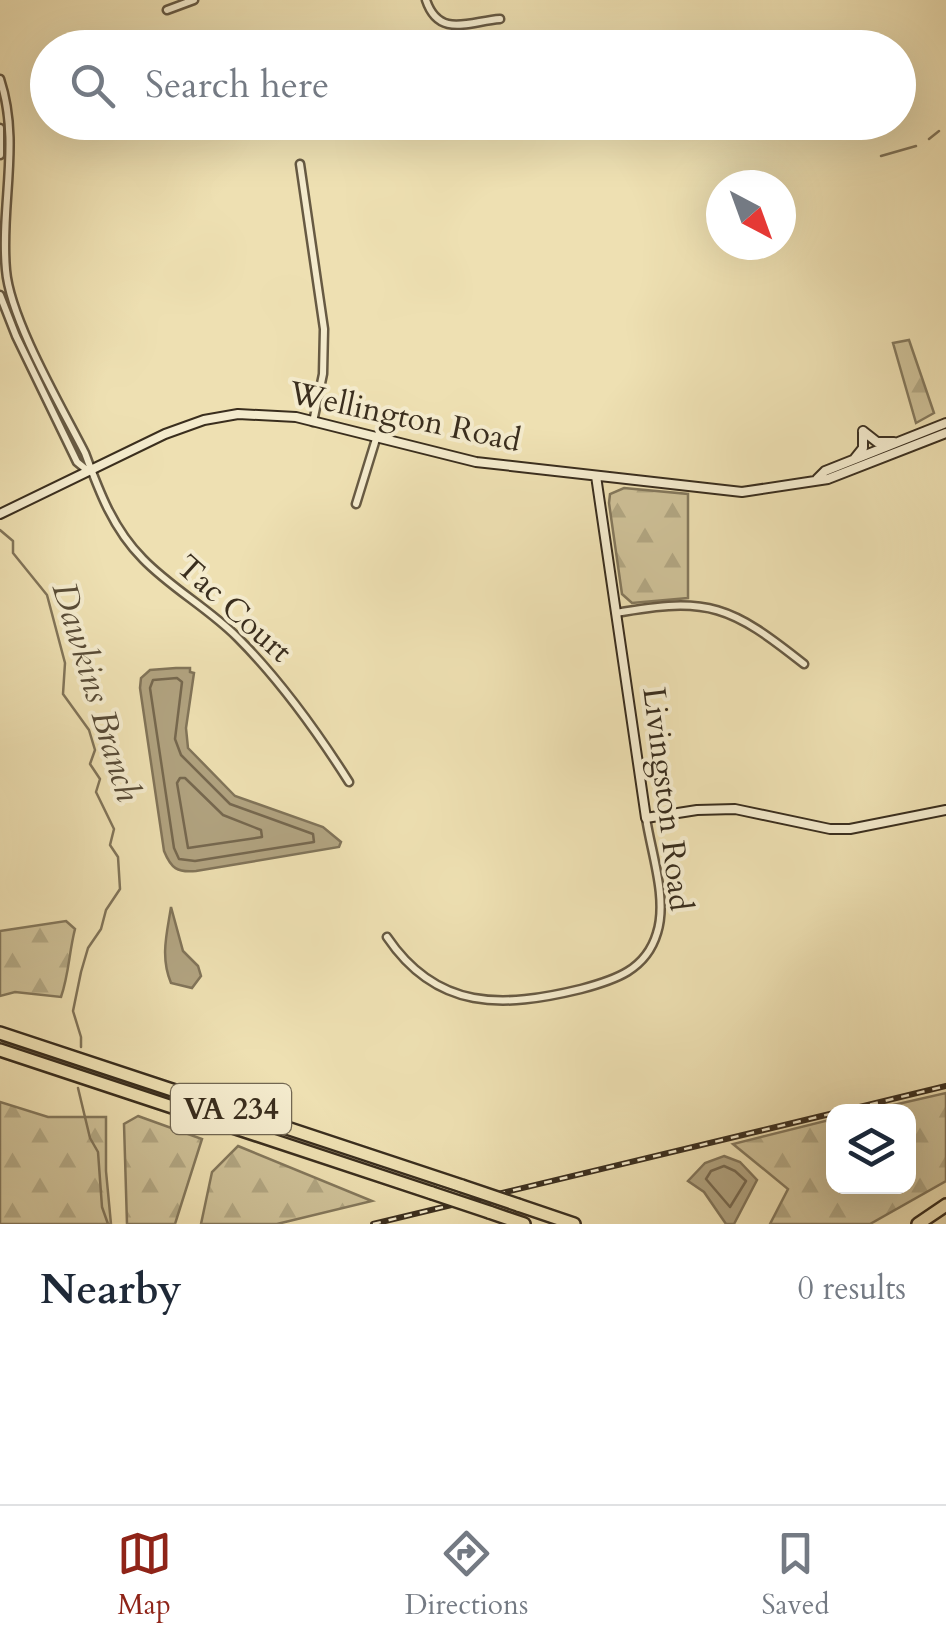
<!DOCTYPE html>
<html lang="en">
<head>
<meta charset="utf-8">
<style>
	:root { --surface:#fff; --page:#f2f2f3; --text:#1f2937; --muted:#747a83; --line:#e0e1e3; --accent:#8f2418 }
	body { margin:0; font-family:Cardo,serif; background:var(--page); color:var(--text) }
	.controls { position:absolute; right:30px; bottom:30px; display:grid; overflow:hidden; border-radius:20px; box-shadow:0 10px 40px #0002 }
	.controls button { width:90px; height:90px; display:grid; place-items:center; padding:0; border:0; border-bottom:2px solid var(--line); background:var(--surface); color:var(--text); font:50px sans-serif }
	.compass { position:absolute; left:706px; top:170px; width:90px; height:90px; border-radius:50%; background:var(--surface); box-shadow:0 10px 40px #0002; rotate:139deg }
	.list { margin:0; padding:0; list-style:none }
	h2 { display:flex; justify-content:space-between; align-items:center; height:130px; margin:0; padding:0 40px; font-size:42px }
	h2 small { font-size:32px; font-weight:400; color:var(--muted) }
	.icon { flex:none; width:55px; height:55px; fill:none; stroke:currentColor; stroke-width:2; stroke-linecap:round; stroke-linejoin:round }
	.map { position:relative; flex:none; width:946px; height:1224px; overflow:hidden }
	.search { position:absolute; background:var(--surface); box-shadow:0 10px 40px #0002; left:30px; right:30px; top:30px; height:110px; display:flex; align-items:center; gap:25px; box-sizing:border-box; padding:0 35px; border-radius:55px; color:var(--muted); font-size:38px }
	.sheet { height:280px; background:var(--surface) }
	nav { display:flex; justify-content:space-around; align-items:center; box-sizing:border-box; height:140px; border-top:2px solid var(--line); background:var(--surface); font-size:28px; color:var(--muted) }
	nav a { display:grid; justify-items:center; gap:5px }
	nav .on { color:var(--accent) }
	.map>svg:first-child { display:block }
</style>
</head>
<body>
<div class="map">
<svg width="946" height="1224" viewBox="0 0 946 1224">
	<defs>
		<pattern id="forest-firs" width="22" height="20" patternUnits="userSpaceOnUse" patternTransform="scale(2.5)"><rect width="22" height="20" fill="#cfc299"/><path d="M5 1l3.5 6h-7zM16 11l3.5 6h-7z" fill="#b2a783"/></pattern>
	</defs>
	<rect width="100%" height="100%" fill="#eee0b2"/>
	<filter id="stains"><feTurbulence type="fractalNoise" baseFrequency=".002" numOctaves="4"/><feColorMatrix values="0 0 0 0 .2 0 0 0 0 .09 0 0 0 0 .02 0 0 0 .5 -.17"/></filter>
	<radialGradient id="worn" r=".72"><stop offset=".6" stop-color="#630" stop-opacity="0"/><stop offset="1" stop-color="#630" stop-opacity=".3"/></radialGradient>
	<path fill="url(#forest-firs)" stroke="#84785c" stroke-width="2.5" d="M 909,340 L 934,413 L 916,423 L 893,343 Z
		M 624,488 L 688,494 L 688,598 L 632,603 L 622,594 L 609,503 L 610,494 Z
		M 66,921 L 75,929 C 69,952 69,974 61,997 L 15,992 L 0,996 L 0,931 Z
		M 946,1093 L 946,1181 L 870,1224 L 770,1224 L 788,1189 L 733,1144 L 833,1119 L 834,1186 L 908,1186 L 908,1112 L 867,1111 Z
		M 0,1102 L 48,1117 L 106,1117 L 106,1171 L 111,1224 L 0,1224 Z
		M 138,1116 L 202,1139 L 175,1224 L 127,1224 L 124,1124 Z
		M 238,1146 L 372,1201 L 277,1224 L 201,1224 L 212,1172 Z"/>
	<path fill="#b1a380" stroke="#817459" stroke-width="2.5" d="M 176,668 L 190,668 L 190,672 L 194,673 L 186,728 L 188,748 L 235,796 L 323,827 L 341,842 L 339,847 L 196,871 C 177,873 171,868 164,851 L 140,688 L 141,678 L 150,670 Z
		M 171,907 L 183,951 L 198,966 L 201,976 L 192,988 L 171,983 C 160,957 167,933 171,907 Z
		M 724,1156 L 740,1162 L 757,1180 L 734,1224 L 726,1224 L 704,1192 L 688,1181 L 705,1163 Z"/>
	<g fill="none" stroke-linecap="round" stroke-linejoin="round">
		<path stroke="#76684f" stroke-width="2.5" d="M 177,678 L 182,682 L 175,739 L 181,755 L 230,804 L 313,834 L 314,842 L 195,861 L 179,859 L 174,848 L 150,688 L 153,680 Z
			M 180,778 L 185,778 L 223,815 L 261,830 L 262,837 L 188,848 L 177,783 Z
			M 724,1166 L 735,1171 L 746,1181 L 730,1207 L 706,1179 L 711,1171 Z"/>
		<path stroke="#817459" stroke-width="2.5" d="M 929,139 L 939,131
			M 881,156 L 916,146
			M 0,530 L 13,541 L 13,553 L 47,595 L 65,663 L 63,694 L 89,730 L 95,750 L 90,764 L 100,779 L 96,792 L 114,829 L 110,845 L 118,857 L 120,889 L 106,910 L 101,929 L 88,948 L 81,972 L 73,1011 L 81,1037 L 81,1047
			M 78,1088 L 90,1138 L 98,1152 L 102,1207 L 108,1224"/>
		<g stroke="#675a43" stroke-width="11">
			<path id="street" d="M 426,0 C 439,39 470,21 500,19
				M 167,10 L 194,0
				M 0,79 C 21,143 0,205 6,270 C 10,319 61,406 85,453 C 99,491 113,529 143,559 C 171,588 208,608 237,637 C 281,681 316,730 349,782
				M 0,128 L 0,155
				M 300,164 L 324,329 L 323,374 L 313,422
				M 0,295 L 16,336 L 77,462 L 88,471
				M 356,504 L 376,439
				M 616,613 C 709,596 731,606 804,664
				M 387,937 C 437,1011 503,1008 581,989 C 615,980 646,970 657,933 C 668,899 651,852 646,818"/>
		</g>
		<g stroke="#3a2e1e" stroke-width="12">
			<path id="secondary" d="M 863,431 L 877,442 L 894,442
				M 855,458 L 863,448 L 863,431
				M 596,476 L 646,818 L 697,810 L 735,809 L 830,829 L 850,829 L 946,810
				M 817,479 L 825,471 L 946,423
				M 0,514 L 165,434 L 204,420 L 238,414 L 296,417 L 476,462 L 742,492 L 828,479 L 946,433"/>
		</g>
		<g stroke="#3a2e1e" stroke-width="16">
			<path id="highway" d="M 0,1033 L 462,1186
				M 0,1050 L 432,1193
				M 518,1205 L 574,1224
				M 489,1212 L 524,1224
				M 918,1224 L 946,1205"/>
		</g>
		<use href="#street" stroke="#f4ebcd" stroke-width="6"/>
		<use href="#secondary" stroke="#f4ebcd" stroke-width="8"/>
		<use href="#highway" stroke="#eee0b2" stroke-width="11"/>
		<g stroke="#3a2e1e" stroke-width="6">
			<path id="rail" d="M 839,1112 L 946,1086
				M 373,1224 L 834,1113"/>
		</g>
		<use href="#rail" stroke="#f4ebcd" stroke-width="2.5" stroke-dasharray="8" stroke-linecap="butt"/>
		<g stroke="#3a2e1e" stroke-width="16" stroke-linecap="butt">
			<path id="highway-bridge" d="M 462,1186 L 518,1205
				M 432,1193 L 489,1212"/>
		</g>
		<use href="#highway-bridge" stroke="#eee0b2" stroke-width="11"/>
	</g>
	<g text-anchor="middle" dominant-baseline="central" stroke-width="8" stroke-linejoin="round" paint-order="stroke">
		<rect fill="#f4ebcd" stroke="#726752" stroke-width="2.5" x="171" y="1084" width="120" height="50" rx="8"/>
		<g font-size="30" font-weight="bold" fill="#3a2e1e">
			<text x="231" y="1109">VA 234</text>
		</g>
		<g font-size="32" fill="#3a2e1e" stroke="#f4ebcd">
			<text transform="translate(405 417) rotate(12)">Wellington Road</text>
			<text transform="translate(234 609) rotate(42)">Tac Court</text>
			<text transform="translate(667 799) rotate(83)">Livingston Road</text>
		</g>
		<g font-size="35" font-style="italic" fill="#584b36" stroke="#f4ebcd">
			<text transform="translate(96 692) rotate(73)">Dawkins Branch</text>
		</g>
	</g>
	<rect width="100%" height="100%" filter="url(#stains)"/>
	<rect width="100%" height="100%" fill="url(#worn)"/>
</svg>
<div class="controls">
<button><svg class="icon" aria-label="layers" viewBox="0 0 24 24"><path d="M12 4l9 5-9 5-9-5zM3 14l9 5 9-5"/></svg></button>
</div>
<svg class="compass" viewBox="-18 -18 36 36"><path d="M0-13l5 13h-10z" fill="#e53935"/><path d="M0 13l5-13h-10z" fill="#747a83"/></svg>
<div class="search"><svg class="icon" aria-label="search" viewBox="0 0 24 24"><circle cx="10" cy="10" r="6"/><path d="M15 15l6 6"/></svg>Search here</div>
</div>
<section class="sheet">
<h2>Nearby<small>0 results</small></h2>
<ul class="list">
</ul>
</section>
<nav>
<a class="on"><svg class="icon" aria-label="map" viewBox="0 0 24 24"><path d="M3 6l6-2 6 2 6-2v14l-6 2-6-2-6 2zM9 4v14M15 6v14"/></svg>Map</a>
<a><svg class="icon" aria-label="directions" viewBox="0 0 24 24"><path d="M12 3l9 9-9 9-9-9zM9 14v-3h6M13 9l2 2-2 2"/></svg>Directions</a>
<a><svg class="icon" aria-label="saved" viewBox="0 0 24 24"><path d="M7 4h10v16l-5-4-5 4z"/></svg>Saved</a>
</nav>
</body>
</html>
